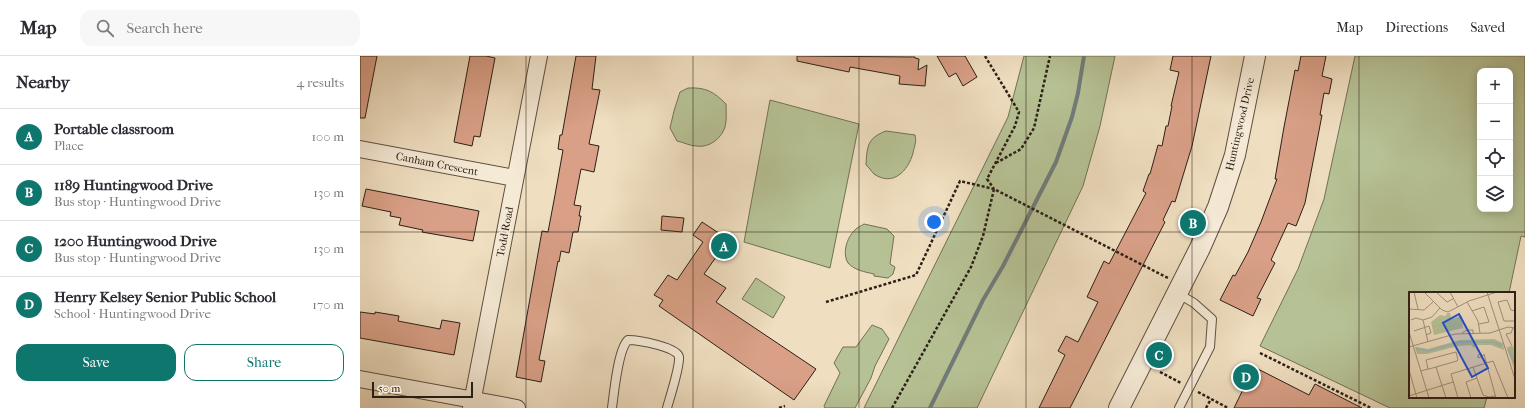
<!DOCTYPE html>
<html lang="en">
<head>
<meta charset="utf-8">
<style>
	:root { --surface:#fff; --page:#f7f7f7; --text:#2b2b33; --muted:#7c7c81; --line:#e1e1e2; --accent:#0f766e }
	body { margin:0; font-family:"IM FELL French Canon",serif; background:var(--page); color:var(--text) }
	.controls { position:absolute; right:12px; top:12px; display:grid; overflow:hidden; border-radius:8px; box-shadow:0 2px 10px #0003 }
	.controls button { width:36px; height:36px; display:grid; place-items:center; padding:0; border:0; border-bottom:1px solid var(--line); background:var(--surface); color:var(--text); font:20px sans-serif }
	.scale { position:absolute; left:12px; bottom:10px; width:101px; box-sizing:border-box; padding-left:4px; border:2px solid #2c2017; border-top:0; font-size:11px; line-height:14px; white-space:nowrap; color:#2c2017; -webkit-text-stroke:3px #f5ead6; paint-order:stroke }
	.you { position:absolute; left:574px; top:166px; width:14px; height:14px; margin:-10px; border:3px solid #fff; border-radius:50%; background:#1a73e8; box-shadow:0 0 0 6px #1a73e833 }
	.badge { display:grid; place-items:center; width:26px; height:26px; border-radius:50%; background:var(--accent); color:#fff; font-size:13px; font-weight:700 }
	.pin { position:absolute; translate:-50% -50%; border:2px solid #fff; box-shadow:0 1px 4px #0006 }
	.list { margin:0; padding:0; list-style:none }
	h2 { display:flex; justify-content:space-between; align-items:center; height:52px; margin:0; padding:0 16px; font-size:17px }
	h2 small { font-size:13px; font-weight:400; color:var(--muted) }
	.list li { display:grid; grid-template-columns:26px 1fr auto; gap:12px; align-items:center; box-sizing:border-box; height:56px; padding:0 16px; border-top:1px solid var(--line) }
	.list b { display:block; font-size:15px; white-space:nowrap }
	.list p { margin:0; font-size:13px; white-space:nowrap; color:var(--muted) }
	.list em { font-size:13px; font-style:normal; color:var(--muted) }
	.actions { display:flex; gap:8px; padding:12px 16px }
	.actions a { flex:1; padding:9px 0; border:1px solid var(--accent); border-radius:12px; text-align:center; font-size:14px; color:var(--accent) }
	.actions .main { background:var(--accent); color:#fff }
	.icon { flex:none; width:22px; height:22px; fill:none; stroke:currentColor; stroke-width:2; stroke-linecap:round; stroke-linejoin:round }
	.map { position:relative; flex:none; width:1165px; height:352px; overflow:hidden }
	header { display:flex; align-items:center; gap:24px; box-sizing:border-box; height:56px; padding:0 20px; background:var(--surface); border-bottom:1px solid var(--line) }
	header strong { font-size:19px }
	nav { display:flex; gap:22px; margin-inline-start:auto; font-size:14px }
	.search { width:280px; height:36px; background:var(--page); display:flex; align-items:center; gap:10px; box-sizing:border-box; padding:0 14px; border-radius:12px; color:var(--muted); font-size:15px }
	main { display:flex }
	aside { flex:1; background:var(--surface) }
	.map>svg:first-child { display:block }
</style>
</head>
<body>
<header>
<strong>Map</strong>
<div class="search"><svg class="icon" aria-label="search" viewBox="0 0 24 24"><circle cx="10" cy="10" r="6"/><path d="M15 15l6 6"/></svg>Search here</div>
<nav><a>Map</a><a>Directions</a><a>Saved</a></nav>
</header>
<main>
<aside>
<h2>Nearby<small>4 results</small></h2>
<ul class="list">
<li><span class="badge">A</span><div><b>Portable classroom</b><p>Place</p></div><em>100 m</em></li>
<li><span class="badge">B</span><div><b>1189 Huntingwood Drive</b><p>Bus stop · Huntingwood Drive</p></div><em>130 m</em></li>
<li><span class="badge">C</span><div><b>1200 Huntingwood Drive</b><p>Bus stop · Huntingwood Drive</p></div><em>130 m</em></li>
<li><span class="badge">D</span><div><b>Henry Kelsey Senior Public School</b><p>School · Huntingwood Drive</p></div><em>170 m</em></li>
</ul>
<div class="actions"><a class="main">Save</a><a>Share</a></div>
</aside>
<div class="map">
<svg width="1165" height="352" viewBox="0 0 1165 352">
	<rect width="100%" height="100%" fill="#efdec0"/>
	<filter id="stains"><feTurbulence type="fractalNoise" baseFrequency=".005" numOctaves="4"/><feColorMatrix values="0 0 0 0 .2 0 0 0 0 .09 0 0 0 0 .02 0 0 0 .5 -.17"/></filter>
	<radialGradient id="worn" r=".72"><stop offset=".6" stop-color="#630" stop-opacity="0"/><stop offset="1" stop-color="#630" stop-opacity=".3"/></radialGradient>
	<path fill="#b6c295" stroke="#717156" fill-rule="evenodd" d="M 664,0 L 755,0 L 740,70 L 723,130 L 617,352 L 504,352 L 648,61 Z
		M 995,0 L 1165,0 L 1165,181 L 1161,180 L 1149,237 L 1050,237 L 1050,341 L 1127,341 L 1124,352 L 1030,352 L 900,290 L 938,213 L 964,143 ZM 1120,15 L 1150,15 L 1150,153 L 1120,153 Z
		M 328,32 C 346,31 354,36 366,48 C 366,55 367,64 365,71 C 361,83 349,92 336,90 C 330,90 323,86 317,85 L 310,72 L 314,55 L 320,36 Z
		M 410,44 L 499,68 L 470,212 L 384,186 Z
		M 526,75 L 555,79 C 557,85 554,91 553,97 C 548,115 533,131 514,118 C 511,115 509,111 506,109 C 507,91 507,82 526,75 Z
		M 504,168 L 527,173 L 534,180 L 530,208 L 535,211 L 533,218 L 528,222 L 514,220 L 514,218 C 505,216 494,214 488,207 C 482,197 487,182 494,175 C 496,172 501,170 504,168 Z
		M 396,222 L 425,241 L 413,262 L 382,243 Z
		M 512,269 L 522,273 L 529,283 L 515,310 L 511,322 L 495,352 L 465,352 L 464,350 L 480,317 L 474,307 L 483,291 L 496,291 Z"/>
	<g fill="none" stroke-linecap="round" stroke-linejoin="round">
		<path stroke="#707c7a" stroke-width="4" d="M 570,352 L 623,244 L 643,210 L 696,106 L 712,61 L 718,37 L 724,0"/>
	</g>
	<path fill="#d9a087" stroke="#2c2017" d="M 0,0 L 17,0 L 5,62 L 0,62 Z
		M 110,0 L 126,0 L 135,2 L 120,81 L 114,80 L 112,90 L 94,86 Z
		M 216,0 L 236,0 L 232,33 L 240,34 L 229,88 L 239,90 L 234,116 L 221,113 L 214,149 L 221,150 L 219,160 L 221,160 L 218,176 L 213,176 L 209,197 L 201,195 L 199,206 L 198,205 L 179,304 L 185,305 L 181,326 L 156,321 L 182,175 L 188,176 L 195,139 L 203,94 L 198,93 L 200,79 L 202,79 Z
		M 437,0 L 555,1 L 555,2 L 559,3 L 558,14 L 567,9 L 565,30 L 539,28 L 540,20 L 490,11 L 489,16 L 437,5 Z
		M 577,0 L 605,0 L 617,21 L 603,30 L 596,17 L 589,21 Z
		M 813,0 L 851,0 L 832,90 L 815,146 L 812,145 L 803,164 L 805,166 L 710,352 L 679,352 L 705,299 L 698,295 L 706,280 L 718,286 L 738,246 L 727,241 L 744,205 L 749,208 L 786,137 L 783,135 L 789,118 L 790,118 L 798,89 L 802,90 L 806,70 L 808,70 L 812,50 L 811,50 L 819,16 L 810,14 Z
		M 941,0 L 966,0 L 962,20 L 972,23 L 969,38 L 964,37 L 960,59 L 962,59 L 958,80 L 945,147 L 936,170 L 928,167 L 911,204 L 915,207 L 897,242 L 901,243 L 893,260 L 860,244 L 873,219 L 875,220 L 888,196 L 901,166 L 917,123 L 915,123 L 924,71 L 935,14 L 938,15 Z
		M 6,133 L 119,155 L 113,185 L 62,176 L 63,174 L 39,169 L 41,162 L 30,160 L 31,156 L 2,150 Z
		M 302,160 L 324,162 L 322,176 L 301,174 Z
		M 342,166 L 377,189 L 367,203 L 359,197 L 344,218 L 366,232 L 356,246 L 456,313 L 434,344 L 299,250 L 303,244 L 294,239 L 308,219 L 317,224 L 343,186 L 333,179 Z
		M 0,256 L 15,258 L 15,256 L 39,260 L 38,265 L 80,273 L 82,264 L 100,267 L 94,299 L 0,282 Z
		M 894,311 L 949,339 L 955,328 L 1002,352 L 874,352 Z"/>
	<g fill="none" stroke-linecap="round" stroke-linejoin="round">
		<g stroke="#5d5041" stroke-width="10">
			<path id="service" d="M 817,237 L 834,247 L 852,263 L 850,291 L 819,352
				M 252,352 C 254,337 258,293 268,284 C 278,284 318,291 319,301 C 320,311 310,341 307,352"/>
		</g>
		<g stroke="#5d5041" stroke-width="18">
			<path id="minor" d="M 0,93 L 155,122
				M 0,323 L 157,352
				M 111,352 L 179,0"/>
		</g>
		<g stroke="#5d5041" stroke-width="22">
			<path id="tertiary" d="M 759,352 L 840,192 L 858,151 L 875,99 L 895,0"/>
		</g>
		<path stroke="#2c2017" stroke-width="2.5" stroke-dasharray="3 2" stroke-linecap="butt" d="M 625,0 L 659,56 L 655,70 L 627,123 L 634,133
			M 636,107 L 661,93 L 674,72 L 690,0
			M 466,246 L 556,219 L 600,125 L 634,133 L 808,222
			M 900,297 L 1011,352
			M 800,316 L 821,327
			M 838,336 L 868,352
			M 419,352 L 425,350
			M 532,352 L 611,211 L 623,180 L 634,133
			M 846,352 L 851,343"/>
		<use href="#service" stroke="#f5ead6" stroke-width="8"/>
		<use href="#minor" stroke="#f5ead6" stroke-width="16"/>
		<use href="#tertiary" stroke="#f5ead6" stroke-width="20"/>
	</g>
	<path fill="none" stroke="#2c2017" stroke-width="1" stroke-opacity="0.55" d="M 166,0 L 166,352M 333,0 L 333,352M 499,0 L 499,352M 666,0 L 666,352M 832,0 L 832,352M 999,0 L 999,352M 0,176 L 1165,176"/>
	<g text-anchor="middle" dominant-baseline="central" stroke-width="3.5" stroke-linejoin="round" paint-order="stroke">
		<g font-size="11" fill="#2c2017" stroke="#f5ead6">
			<text transform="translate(880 68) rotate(-77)">Huntingwood Drive</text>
			<text transform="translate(77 108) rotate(11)">Canham Crescent</text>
			<text transform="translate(145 176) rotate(-79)">Todd Road</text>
		</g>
	</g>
	<g transform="translate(1049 236)">
		<rect width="106" height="106" fill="#efdec0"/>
		<path d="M 38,21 L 41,21 L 42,27 L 53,24 L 54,36 L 25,43 L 22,30 L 31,23 L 37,24 ZM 85,47 L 94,51 L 95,58 L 82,53 L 67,53 L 65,56 L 62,53 L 49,54 L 18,62 L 8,62 L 6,55 L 19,57 L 51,48 ZM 104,54 L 106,60 L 106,79 L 98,55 Z" fill="#b6c295"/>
		<path fill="none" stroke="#9eb9bc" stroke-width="2" d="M 7,56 L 19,59 L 50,50 L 85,50 L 93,54M 99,57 L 106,73"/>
		<path fill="none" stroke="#a1927c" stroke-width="1" d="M 5,0 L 9,17M 15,0 L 33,18 L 39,20 L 60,9 L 88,0M 27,0 L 38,10 L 44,7M 41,0 L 49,15M 78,0 L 106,87M 58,10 L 69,29 L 71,41M 0,17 L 15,18 L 24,10M 63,19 L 75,15 L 80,30 L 70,32M 106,19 L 102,18 L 98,8 L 89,10 L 95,29 L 106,29M 2,28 L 7,26 L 14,28M 14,28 L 19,50M 14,28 L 23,25 L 31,16M 5,39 L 20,34 L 22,41 L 17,43M 0,40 L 20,106M 53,41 L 58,38 L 64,38 L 64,41M 103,54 L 97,42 L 102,41 L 104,36M 0,55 L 46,42 L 81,41 L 99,35 L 106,36M 73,62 L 69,63 L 69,66 L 74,64M 74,64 L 75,62 L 87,106M 27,75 L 37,106M 64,75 L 74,103 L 80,105 L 86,104M 0,78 L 8,106M 12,79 L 19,77 L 20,77 L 48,69 L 49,68 L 47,60 L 17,68 L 19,77M 0,104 L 44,90M 49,106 L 42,82 L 84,69 L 99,106M 62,106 L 57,90 L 68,86"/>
		<path fill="#1d4ed8" fill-opacity="0.15" stroke="#1d4ed8" stroke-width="2" d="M 50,22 L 79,76 L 63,85 L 34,31 Z"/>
		<rect width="106" height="106" fill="none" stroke="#2c2017" stroke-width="2"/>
	</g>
	<rect width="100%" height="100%" filter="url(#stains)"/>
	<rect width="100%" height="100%" fill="url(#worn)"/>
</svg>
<div class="controls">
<button>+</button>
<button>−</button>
<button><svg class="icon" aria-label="locate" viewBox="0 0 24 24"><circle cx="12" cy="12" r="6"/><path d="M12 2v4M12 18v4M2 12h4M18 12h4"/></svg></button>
<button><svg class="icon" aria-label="layers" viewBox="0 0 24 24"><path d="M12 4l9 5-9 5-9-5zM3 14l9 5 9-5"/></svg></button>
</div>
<div class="scale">50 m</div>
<div class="you"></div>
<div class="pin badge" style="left:364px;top:190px">A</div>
<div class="pin badge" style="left:833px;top:167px">B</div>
<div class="pin badge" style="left:799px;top:299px">C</div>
<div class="pin badge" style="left:886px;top:321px">D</div>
</div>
</main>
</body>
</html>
